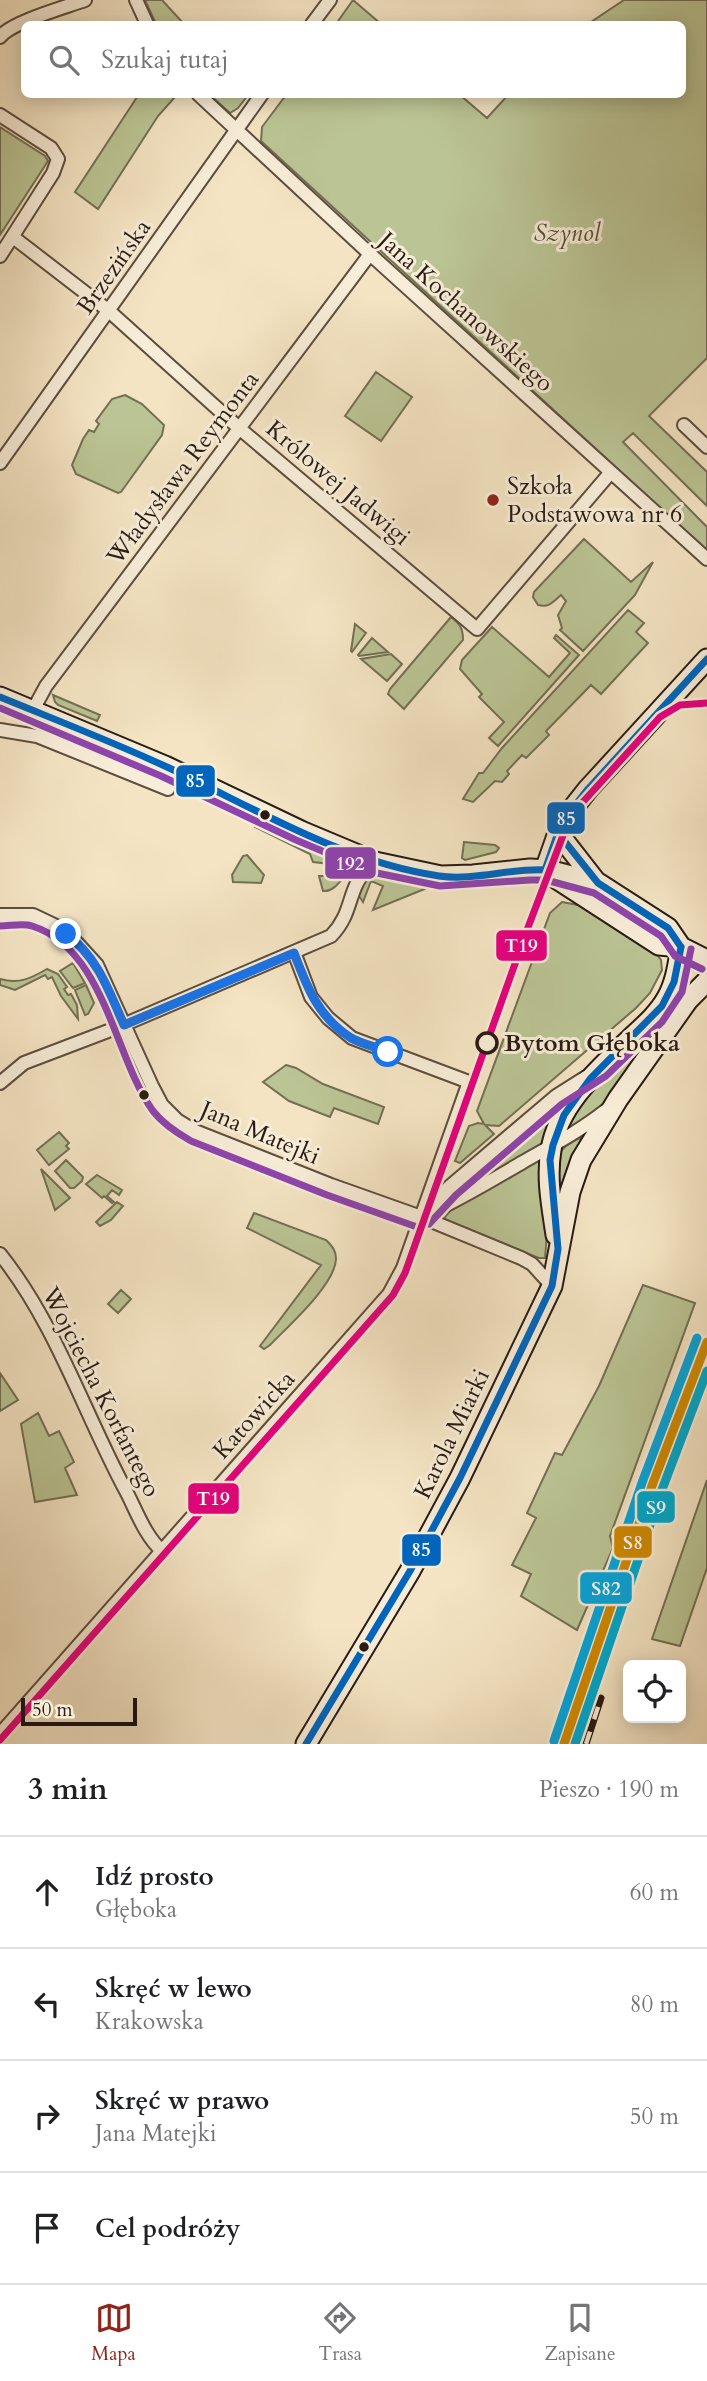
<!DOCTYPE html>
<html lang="pl">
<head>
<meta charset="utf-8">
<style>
	:root { --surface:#fff; --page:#f6f6f6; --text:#202124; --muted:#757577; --line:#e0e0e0; --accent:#8f2418 }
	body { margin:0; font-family:Cardo,serif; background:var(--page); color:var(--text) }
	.controls { position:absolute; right:21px; bottom:21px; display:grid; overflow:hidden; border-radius:10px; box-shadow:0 4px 18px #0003 }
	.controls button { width:63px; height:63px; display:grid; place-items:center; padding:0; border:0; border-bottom:2px solid var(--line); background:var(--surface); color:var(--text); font:35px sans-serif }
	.scale { position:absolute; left:21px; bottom:18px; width:116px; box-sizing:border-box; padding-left:7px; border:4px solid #291b13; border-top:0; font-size:19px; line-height:24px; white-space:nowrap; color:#291b13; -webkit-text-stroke:5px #f8edd8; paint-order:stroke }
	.stop { position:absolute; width:21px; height:21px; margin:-16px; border:5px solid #1a73e8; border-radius:50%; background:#fff }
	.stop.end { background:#1a73e8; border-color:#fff; box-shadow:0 2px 7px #0008 }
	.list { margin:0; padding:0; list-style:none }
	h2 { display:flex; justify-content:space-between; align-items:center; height:91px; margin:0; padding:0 28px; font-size:30px }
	h2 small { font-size:23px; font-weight:400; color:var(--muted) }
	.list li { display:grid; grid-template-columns:46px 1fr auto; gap:21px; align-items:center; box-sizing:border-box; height:112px; padding:0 28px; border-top:2px solid var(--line) }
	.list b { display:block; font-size:26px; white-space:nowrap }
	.list p { margin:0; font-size:23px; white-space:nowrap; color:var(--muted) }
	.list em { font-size:23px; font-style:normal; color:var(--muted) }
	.icon { flex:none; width:38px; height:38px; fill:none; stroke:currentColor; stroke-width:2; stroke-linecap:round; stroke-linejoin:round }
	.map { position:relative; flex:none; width:707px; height:1744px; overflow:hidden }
	.search { position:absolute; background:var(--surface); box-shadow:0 4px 18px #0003; left:21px; right:21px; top:21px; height:77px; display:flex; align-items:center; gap:18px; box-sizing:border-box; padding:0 24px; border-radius:10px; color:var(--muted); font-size:26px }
	.sheet { height:539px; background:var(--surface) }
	nav { display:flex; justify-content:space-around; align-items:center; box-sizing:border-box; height:98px; border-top:2px solid var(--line); background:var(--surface); font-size:19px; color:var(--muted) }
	nav a { display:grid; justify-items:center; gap:4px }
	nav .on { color:var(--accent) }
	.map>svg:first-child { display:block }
</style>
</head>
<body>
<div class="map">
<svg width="707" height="1744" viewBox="0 0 707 1744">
	<rect width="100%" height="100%" fill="#f4e4c3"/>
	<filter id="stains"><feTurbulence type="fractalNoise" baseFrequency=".00286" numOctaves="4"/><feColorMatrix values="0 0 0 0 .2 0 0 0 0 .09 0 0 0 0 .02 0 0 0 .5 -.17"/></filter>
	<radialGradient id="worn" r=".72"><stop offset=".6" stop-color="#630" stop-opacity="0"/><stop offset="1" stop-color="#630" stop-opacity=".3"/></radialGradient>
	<path fill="#bbc494" stroke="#727054" stroke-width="2" d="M 145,0 L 162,0 L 184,24 L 156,24 Z
		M 353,0 L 381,24 L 336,24 Z
		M 624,0 L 707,0 L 707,358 L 649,416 L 707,472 L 707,506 L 633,433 L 623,442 L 707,527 L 707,551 L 261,141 L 262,127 L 286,95 L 460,95 L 487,118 L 508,95 L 682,94 L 682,24 L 588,24 Z
		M 139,94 L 173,95 L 175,97 L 158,116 L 98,209 L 75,192 Z
		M 210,95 L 248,95 L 238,108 L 230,113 Z
		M 0,127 L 45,156 L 48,161 L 0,235 Z
		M 376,372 L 412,397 L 381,441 L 345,416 Z
		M 125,395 L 142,404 L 164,425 L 162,435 L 121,492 L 118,493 L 76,474 L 72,465 L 83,439 L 89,430 L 94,432 L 99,424 L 96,421 L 112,399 Z
		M 584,539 L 631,582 L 653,562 L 635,595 L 583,651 L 560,630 L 562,628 L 558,615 L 566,601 L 561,595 C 553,602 549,608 538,605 L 533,597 L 534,592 Z
		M 628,610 L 644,623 L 636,632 L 648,643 L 601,694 L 591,685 L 546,731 L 549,735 L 526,758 L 522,755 L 507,771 L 509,774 L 502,782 L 495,781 L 473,802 L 463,799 L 479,773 L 483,773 L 502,748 Z
		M 451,617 C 460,624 463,628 463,640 L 404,709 L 388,694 L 390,689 Z
		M 355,624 L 366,633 L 352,652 L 351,651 Z
		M 492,627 L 549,677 L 570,653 L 554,638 L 556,635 L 579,655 L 498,746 L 489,738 L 504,722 L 479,697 L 482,694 L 460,669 L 462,660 Z
		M 372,638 L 388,652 L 359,656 L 358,655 Z
		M 391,654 L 402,664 L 387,681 L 361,659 Z
		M 53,695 L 100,715 L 97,721 L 58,705 L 55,702 Z
		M 256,823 L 339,859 L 343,866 L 343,878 C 338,884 332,892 323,891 L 319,876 L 339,876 L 339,865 L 313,862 L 310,854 L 255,827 Z
		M 464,842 L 495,845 L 499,848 L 496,852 L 465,860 L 462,858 Z
		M 247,855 L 264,875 L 261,883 L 233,882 L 232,875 L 243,856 Z
		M 375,877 L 427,884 L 427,888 L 373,910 L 383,886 L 371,881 L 363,902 L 359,896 L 365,881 Z
		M 562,902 L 578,905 L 658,956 L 661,960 L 662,970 L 650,993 L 636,1008 L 499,1126 L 485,1125 L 494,1134 L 460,1163 L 455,1161 L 469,1126 L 478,1123 L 484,1124 L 477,1111 L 550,913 Z
		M 73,963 L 85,983 L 73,988 L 60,971 Z
		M 47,969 L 58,974 L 67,987 L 64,989 L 68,995 L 71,994 L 77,1005 L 78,1019 L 61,996 L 52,977 L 48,979 L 45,975 L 15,990 L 0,985 L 0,979 C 19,984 30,979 47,969 Z
		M 86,985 L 94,1003 L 88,1014 L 85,1015 L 75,990 Z
		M 661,1020 L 663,1021 L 612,1094 L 596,1112 L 565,1131 C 572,1099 637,1045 661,1020 Z
		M 286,1065 L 296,1068 L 323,1084 L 384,1107 L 378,1124 L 334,1108 L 330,1117 L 289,1101 L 263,1082 Z
		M 557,1104 L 560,1105 L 547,1141 L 467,1189 L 463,1187 L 463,1183 Z
		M 59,1132 L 69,1143 L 66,1146 L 69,1149 L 49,1165 L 37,1150 Z
		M 582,1137 L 584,1138 L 562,1192 L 558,1192 C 556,1161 550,1151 582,1137 Z
		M 540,1159 L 542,1160 L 547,1234 L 545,1258 L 539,1258 L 445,1221 L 445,1217 L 450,1211 Z
		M 66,1160 L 83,1177 L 82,1181 L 74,1188 L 70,1188 L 55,1171 Z
		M 41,1169 L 70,1198 L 55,1210 Z
		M 97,1175 L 122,1190 L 119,1195 L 112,1190 L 107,1196 L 114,1202 L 112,1203 L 104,1196 L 102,1198 L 86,1184 Z
		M 117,1202 L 123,1206 L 111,1220 L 100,1226 L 96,1222 Z
		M 254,1213 L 326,1240 C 332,1246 336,1250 336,1259 C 335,1285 288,1326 270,1345 L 264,1349 L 260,1346 L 321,1265 L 247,1228 Z
		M 643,1285 L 695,1303 L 610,1536 L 613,1548 L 577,1630 L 521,1596 L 531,1574 L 512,1565 L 536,1518 L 527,1513 L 555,1453 L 562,1455 L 599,1386 Z
		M 121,1290 L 131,1299 L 118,1313 L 108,1304 Z
		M 0,1373 L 18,1400 L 0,1411 Z
		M 38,1413 L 49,1436 L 59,1431 L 74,1462 L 65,1468 L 77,1495 L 35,1502 L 21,1424 Z
		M 707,1480 L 707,1568 L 680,1646 L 652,1639 Z"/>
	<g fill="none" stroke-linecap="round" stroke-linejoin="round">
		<g stroke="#5c4d3f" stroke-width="16">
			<path id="minor" d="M 136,0 L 147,24
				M 312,24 L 330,0
				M 0,37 C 11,22 66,7 85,0
				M 198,94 L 370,254 L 707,559
				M 0,115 L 51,148 L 58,159 L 53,173 L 0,256
				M 13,237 L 109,311 L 239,428 L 477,629 L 611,472
				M 684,425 L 707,447
				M 0,463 L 262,94
				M 33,710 L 46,686 L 370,254
				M 0,730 L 37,736 L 168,789
				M 0,915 L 33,915 L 56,926 L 77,943 L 97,965 L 152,1086 L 162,1105 L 177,1120 L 195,1131 L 331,1185 L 424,1218 L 521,1258 L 532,1264 L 552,1286
				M 0,1083 L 24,1063 L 116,1028 L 331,936 C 357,909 344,886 375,862
				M 426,1212 L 449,1187 L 556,1096 L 586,1077
				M 428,1214 C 461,1199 492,1180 523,1162 C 551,1146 580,1131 605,1111
				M 0,1254 C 56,1324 84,1413 126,1491 C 136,1510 145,1536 162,1551
				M 0,1734 L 389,1294 L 403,1268 L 469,1082 L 352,1038 L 328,1018 L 311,997 L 294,952"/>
		</g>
		<g stroke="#291b13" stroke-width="23">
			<path id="secondary" d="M 0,697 L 165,766 L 301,831 L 375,862 L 441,876 L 473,875 L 530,869 L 548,870 L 598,883 L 668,928 L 681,947
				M 558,833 L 597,883
				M 545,870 L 558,833 L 569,813 L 588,789 L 707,659
				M 551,875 L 659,945 L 681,947 L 707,960
				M 556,1235 C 552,1207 546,1179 551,1150 C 558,1104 599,1069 631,1038 C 644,1026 658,1014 667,998 C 676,982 678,964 681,947
				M 306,1744 L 410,1571 L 460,1478 L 552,1286 L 570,1192 L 581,1160 L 618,1099 L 688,1000 L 707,981"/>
		</g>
		<use href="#minor" stroke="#f8edd8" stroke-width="12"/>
		<use href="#secondary" stroke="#f8edd8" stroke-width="19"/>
		<g stroke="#291b13" stroke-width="7">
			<path id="rail" d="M 586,1744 L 601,1698"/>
		</g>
		<use href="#rail" stroke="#f8edd8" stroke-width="4.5" stroke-dasharray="13" stroke-linecap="butt"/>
		<g stroke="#f8edd8" stroke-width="12">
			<path id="bus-1" d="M 0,697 C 56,720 113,742 167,767 C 255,808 342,862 439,876 C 474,881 510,868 545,870 L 558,833 L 569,813 L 588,789 L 707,659
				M 558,833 L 598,883 L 668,928 L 681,947
				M 306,1744 L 410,1571 L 460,1478 L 552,1286 L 558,1249 L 550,1160 L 553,1145 L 564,1115 L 590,1079 L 662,1006 L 674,982 L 681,947"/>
		</g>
		<g stroke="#f8edd8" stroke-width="12">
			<path id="bus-2" d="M 0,708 L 161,776 L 296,840 L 372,872 L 440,886 L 530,880 L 546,880 L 594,893 L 661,936 L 675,956 L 702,969
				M 0,926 C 10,926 23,923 32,926 C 105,949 114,1057 153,1111 C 163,1124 177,1133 191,1141 L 327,1195 L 417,1227
				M 429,1224 L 456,1195 L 562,1104 L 606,1076 L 662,1022 L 682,992 L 691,949"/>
		</g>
		<use href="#bus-1" stroke="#0065bd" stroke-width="7"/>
		<use href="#bus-2" stroke="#8e44ad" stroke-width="7"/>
		<g stroke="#f8edd8" stroke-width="14">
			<path id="rail-1" d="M 564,1744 L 653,1483 L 707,1342"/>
		</g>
		<g stroke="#f8edd8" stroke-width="14">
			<path id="rail-2" d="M 575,1744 L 663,1487 L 707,1371"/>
		</g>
		<g stroke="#f8edd8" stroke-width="14">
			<path id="rail-3" d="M 554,1741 L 643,1480 L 697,1338"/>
		</g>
		<use href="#rail-1" stroke="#ce8a04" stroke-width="9"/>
		<use href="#rail-2" stroke="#00a9ce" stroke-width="9"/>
		<use href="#rail-3" stroke="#06a6dc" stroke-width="9"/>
		<g stroke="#f8edd8" stroke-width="12">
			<path id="tram-1" d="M 0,1740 L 393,1295 L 405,1273 L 527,930 L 567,825 L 582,803 L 660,717 L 680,705 L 707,703"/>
		</g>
		<use href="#tram-1" stroke="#e5007d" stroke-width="7"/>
	</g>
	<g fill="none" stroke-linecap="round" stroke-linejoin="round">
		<path stroke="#1a73e8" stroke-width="9" d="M 66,934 C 97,956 109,991 124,1025 L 294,953 C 307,987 318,1017 351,1038 C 362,1044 376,1047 388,1052"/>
	</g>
	<circle fill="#8f2418" stroke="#f8edd8" stroke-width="2.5" cx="493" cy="500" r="7"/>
	<g fill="#291b13" stroke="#f8edd8" stroke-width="2.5">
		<circle cx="265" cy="815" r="6"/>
		<circle cx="144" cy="1095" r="6"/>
		<circle cx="364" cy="1647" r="6"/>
	</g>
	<circle fill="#f8edd8" stroke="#291b13" stroke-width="3.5" cx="487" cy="1043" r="10"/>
	<g text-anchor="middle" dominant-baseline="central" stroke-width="6" stroke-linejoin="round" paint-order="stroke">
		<g font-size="24" font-style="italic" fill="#554e3a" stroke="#f8edd8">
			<text x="567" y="233">Szynol</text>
		</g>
		<g font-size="24" fill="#291b13" stroke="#f8edd8">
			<text transform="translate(114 267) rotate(-55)">Brzezińska</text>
			<text transform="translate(466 312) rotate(42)">Jana Kochanowskiego</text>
			<text transform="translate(183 468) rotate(-53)">Władysława Reymonta</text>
			<text transform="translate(338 483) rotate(40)">Królowej Jadwigi</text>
			<text transform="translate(260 1133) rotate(23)">Jana Matejki</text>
			<text transform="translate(101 1392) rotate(63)">Wojciecha Korfantego</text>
			<text transform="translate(254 1415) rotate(-48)">Katowicka</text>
			<text transform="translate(452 1434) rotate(-64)">Karola Miarki</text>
		</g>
		<g font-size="24" fill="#291b13" stroke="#f8edd8" text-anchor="start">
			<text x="507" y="486">Szkoła<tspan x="507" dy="28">Podstawowa nr 6</tspan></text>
		</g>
		<g font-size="24" font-weight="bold" fill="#291b13" stroke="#f8edd8" text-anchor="start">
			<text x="504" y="1043">Bytom Głęboka</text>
		</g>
	</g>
	<g stroke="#f8edd8" stroke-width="2.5">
		<rect x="175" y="764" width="41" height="34" rx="7" fill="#0065bd"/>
		<rect x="546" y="801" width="40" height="34" rx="7" fill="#0065bd"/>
		<rect x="324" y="846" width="53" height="34" rx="7" fill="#8e44ad"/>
		<rect x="495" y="929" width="53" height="33" rx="7" fill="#e5007d"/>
		<rect x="187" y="1482" width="53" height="33" rx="7" fill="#e5007d"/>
		<rect x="636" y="1490" width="40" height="34" rx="7" fill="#00a9ce"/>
		<rect x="613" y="1525" width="40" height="34" rx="7" fill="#ce8a04"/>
		<rect x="401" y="1533" width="41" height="34" rx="7" fill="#0065bd"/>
		<rect x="579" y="1571" width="54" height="34" rx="7" fill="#06a6dc"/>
	</g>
	<g font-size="19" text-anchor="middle" font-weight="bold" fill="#fff">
		<text x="195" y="787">85</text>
		<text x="566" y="825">85</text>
		<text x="350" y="870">192</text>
		<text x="521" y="952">T19</text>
		<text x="213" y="1505">T19</text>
		<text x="656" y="1514">S9</text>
		<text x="633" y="1549">S8</text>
		<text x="421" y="1556">85</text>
		<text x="606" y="1595">S82</text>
	</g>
	<rect width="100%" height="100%" filter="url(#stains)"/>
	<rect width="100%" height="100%" fill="url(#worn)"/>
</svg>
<div class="controls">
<button><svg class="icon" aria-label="locate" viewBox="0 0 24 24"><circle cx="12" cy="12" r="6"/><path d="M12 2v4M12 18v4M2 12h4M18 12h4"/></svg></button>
</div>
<div class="scale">50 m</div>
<div class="stop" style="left:388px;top:1052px"></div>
<div class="stop end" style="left:66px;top:934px"></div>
<div class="search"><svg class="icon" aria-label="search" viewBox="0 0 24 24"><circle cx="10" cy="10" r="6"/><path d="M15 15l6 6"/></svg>Szukaj tutaj</div>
</div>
<section class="sheet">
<h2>3 min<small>Pieszo · 190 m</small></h2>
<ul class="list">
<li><svg class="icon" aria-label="ahead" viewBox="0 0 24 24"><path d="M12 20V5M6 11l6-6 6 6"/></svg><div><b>Idź prosto</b><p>Głęboka</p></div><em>60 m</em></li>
<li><svg class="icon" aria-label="left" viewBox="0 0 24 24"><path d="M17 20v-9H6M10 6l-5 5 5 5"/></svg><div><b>Skręć w lewo</b><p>Krakowska</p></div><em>80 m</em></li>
<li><svg class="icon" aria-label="right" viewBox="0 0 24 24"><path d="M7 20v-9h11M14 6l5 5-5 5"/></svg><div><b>Skręć w prawo</b><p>Jana Matejki</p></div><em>50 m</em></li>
<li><svg class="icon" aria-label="arrive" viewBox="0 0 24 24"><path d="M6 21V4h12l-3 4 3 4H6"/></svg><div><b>Cel podróży</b></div></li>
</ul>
</section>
<nav>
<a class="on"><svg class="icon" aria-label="map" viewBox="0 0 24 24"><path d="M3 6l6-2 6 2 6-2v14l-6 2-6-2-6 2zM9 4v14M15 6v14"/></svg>Mapa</a>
<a><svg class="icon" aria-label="directions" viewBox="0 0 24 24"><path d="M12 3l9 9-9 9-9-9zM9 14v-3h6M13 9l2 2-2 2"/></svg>Trasa</a>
<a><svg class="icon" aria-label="saved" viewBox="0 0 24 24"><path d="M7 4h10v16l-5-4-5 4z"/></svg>Zapisane</a>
</nav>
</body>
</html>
